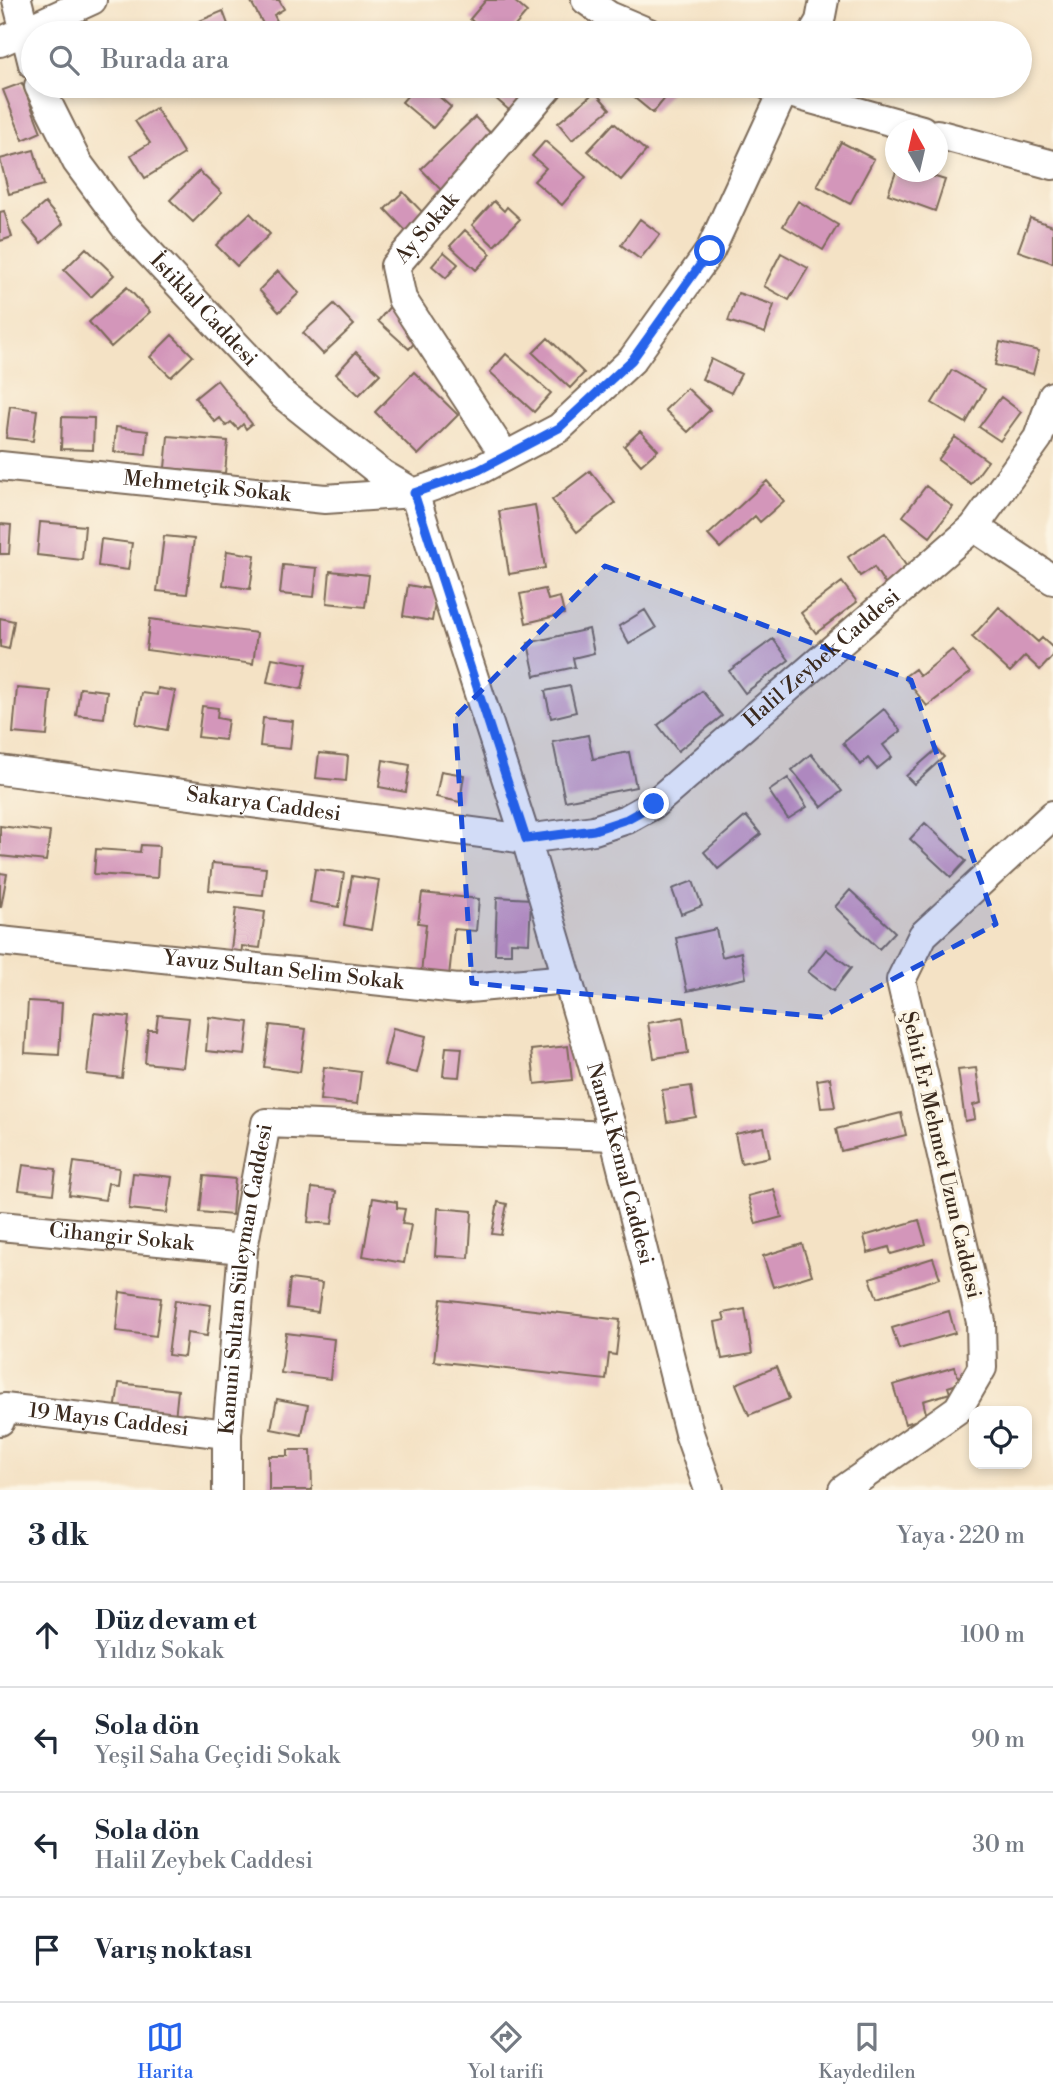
<!DOCTYPE html>
<html lang="tr">
<head>
<meta charset="utf-8">
<style>
	:root { --surface:#fff; --page:#f6f6f7; --text:#1f2937; --muted:#747a83; --line:#e0e1e3; --accent:#2563eb }
	body { margin:0; font-family:"Libre Bodoni",serif; background:var(--page); color:var(--text) }
	.controls { position:absolute; right:21px; bottom:21px; display:grid; overflow:hidden; border-radius:14px; box-shadow:0 4px 10px #0003 }
	.controls button { width:63px; height:63px; display:grid; place-items:center; padding:0; border:0; border-bottom:2px solid var(--line); background:var(--surface); color:var(--text); font:35px sans-serif }
	.compass { position:absolute; left:885px; top:119px; width:63px; height:63px; border-radius:50%; background:var(--surface); box-shadow:0 4px 10px #0003; rotate:352deg }
	.stop { position:absolute; width:21px; height:21px; margin:-16px; border:5px solid #2563eb; border-radius:50%; background:#fff }
	.stop.end { background:#2563eb; border-color:#fff; box-shadow:0 2px 7px #0008 }
	.list { margin:0; padding:0; list-style:none }
	h2 { display:flex; justify-content:space-between; align-items:center; height:91px; margin:0; padding:0 28px; font-size:30px }
	h2 small { font-size:23px; font-weight:400; color:var(--muted) }
	.list li { display:grid; grid-template-columns:46px 1fr auto; gap:21px; align-items:center; box-sizing:border-box; height:105px; padding:0 28px; border-top:2px solid var(--line) }
	.list b { display:block; font-size:26px; white-space:nowrap }
	.list p { margin:0; font-size:23px; white-space:nowrap; color:var(--muted) }
	.list em { font-size:23px; font-style:normal; color:var(--muted) }
	.icon { flex:none; width:38px; height:38px; fill:none; stroke:currentColor; stroke-width:2; stroke-linecap:round; stroke-linejoin:round }
	.map { position:relative; flex:none; width:1053px; height:1490px; overflow:hidden }
	.search { position:absolute; background:var(--surface); box-shadow:0 4px 10px #0003; left:21px; right:21px; top:21px; height:77px; display:flex; align-items:center; gap:18px; box-sizing:border-box; padding:0 24px; border-radius:38px; color:var(--muted); font-size:26px }
	.sheet { height:511px; background:var(--surface) }
	nav { display:flex; justify-content:space-around; align-items:center; box-sizing:border-box; height:98px; border-top:2px solid var(--line); background:var(--surface); font-size:19px; color:var(--muted) }
	nav a { display:grid; justify-items:center; gap:4px }
	nav .on { color:var(--accent) }
	.map>svg:first-child { display:block }
</style>
</head>
<body>
<div class="map">
<svg width="1053" height="1490" viewBox="0 0 1053 1490">
	<rect width="100%" height="100%" fill="#fcf5e5"/>
	<filter id="ink" filterUnits="userSpaceOnUse"><feTurbulence type="fractalNoise" baseFrequency=".0143" numOctaves="2"/><feDisplacementMap in="SourceGraphic" scale="14" xChannelSelector="R" yChannelSelector="G"/><feConvolveMatrix kernelMatrix="1 2 1 2 8 2 1 2 1" color-interpolation-filters="sRGB"/></filter>
	<filter id="wash" filterUnits="userSpaceOnUse"><feTurbulence type="fractalNoise" baseFrequency=".00686" numOctaves="4" result="noise"/><feDisplacementMap in="SourceGraphic" scale="28" xChannelSelector="R" yChannelSelector="G"/><feGaussianBlur stdDeviation="1.57" result="paint"/><feColorMatrix in="noise" values="0 0 0 0 0 0 0 0 0 0 0 0 0 0 0 0 0 1.4 0 .05"/><feComposite in="paint" operator="in"/></filter>
	<g filter="url(#wash)">
		<rect width="100%" height="100%" fill="#f4e2c5"/>
		<g id="blocks">
			<path fill="#d396ba" d="M 250,0 L 279,0 L 284,9 L 274,15 L 279,25 L 267,31 Z
				M 486,0 L 513,0 L 527,12 L 509,33 L 486,33 L 470,19 Z
				M 223,11 L 230,30 L 222,33 L 202,33 L 197,22 Z
				M 872,26 L 892,33 L 870,33 Z
				M 22,83 L 41,132 L 23,140 L 3,90 Z
				M 98,86 L 119,86 L 101,93 Z
				M 416,86 L 427,86 L 451,107 L 433,128 L 402,102 Z
				M 494,86 L 535,86 L 517,117 L 494,97 L 499,93 L 492,87 Z
				M 620,86 L 663,86 L 670,92 L 653,113 Z
				M 595,92 L 610,109 L 572,140 L 558,123 Z
				M 156,108 L 184,154 L 145,178 L 131,155 L 150,143 L 135,121 Z
				M 475,117 L 496,139 L 442,191 L 421,169 Z
				M 614,123 L 646,151 L 621,180 L 588,151 Z
				M 545,141 L 586,177 L 562,205 L 534,181 L 546,168 L 532,156 Z
				M 841,142 L 874,159 L 850,204 L 817,186 Z
				M 34,150 L 44,185 L 9,194 L 0,159 Z
				M 199,171 L 222,193 L 193,222 L 170,200 Z
				M 896,172 L 919,172 L 945,180 L 935,211 L 888,194 Z
				M 403,192 L 426,216 L 408,233 L 385,209 Z
				M 494,201 L 504,211 L 507,207 L 520,219 L 494,246 L 472,225 Z
				M 798,201 L 838,225 L 823,250 L 783,226 Z
				M 45,203 L 63,224 L 41,243 L 23,222 Z
				M 4,211 L 12,237 L 0,241 L 0,212 Z
				M 250,213 L 270,234 L 237,266 L 216,245 Z
				M 1030,218 L 1053,226 L 1053,263 L 1018,251 Z
				M 640,219 L 660,234 L 640,259 L 621,245 Z
				M 465,230 L 491,254 L 476,270 L 450,246 Z
				M 86,248 L 114,275 L 91,297 L 64,270 Z
				M 444,252 L 458,264 L 446,278 L 432,266 Z
				M 781,253 L 808,268 L 789,300 L 764,286 Z
				M 278,271 L 299,293 L 279,312 L 259,290 Z
				M 127,287 L 150,312 L 111,347 L 89,322 Z
				M 738,293 L 774,305 L 765,333 L 728,321 Z
				M 334,304 L 354,325 L 323,354 L 303,333 Z
				M 391,305 L 423,333 L 409,349 L 378,321 Z
				M 172,335 L 193,356 L 171,377 L 150,357 Z
				M 548,338 L 584,373 L 570,388 L 533,353 Z
				M 1000,342 L 1039,351 L 1033,374 L 995,365 Z
				M 356,352 L 380,374 L 359,395 L 336,374 Z
				M 506,354 L 551,393 L 534,412 L 490,372 Z
				M 711,359 L 741,374 L 731,393 L 702,379 Z
				M 952,370 L 985,389 L 966,423 L 932,403 Z
				M 414,372 L 458,415 L 418,455 L 375,412 Z
				M 217,380 L 252,424 L 246,429 L 243,424 L 238,429 L 231,422 L 226,426 L 220,418 L 215,422 L 195,398 Z
				M 687,388 L 710,410 L 688,432 L 665,410 Z
				M 1001,397 L 1021,412 L 1000,441 L 979,427 Z
				M 10,406 L 37,410 L 33,441 L 6,438 Z
				M 62,417 L 94,418 L 93,450 L 61,449 Z
				M 116,427 L 148,431 L 146,455 L 114,452 Z
				M 640,431 L 658,450 L 641,465 L 624,446 Z
				M 168,436 L 228,441 L 225,473 L 165,468 Z
				M 955,437 L 988,461 L 971,484 L 938,460 Z
				M 590,471 L 615,503 L 577,532 L 552,500 Z
				M 767,481 L 784,501 L 760,522 L 755,516 L 720,548 L 708,535 Z
				M 926,486 L 953,507 L 930,537 L 903,516 Z
				M 535,505 L 545,568 L 509,574 L 499,511 Z
				M 40,522 L 85,526 L 82,560 L 37,555 Z
				M 0,524 L 11,525 L 9,554 L 0,554 Z
				M 885,533 L 910,572 L 887,587 L 874,567 L 860,576 L 848,557 Z
				M 164,536 L 194,539 L 187,594 L 157,591 Z
				M 101,539 L 132,543 L 128,570 L 98,566 Z
				M 227,551 L 255,555 L 250,589 L 223,585 Z
				M 283,565 L 317,568 L 314,597 L 280,594 Z
				M 330,571 L 369,575 L 365,607 L 327,603 Z
				M 842,582 L 857,602 L 816,633 L 801,613 Z
				M 408,585 L 437,590 L 432,621 L 403,616 Z
				M 545,589 L 548,600 L 560,597 L 564,614 L 526,623 L 520,594 Z
				M 999,607 L 1038,642 L 1042,638 L 1053,648 L 1053,656 L 1040,670 L 1025,656 L 1010,672 L 972,637 Z
				M 645,610 L 656,628 L 629,644 L 619,626 Z
				M 0,618 L 14,621 L 9,649 L 0,647 Z
				M 150,619 L 257,633 L 253,664 L 146,650 Z
				M 589,629 L 594,653 L 573,658 L 575,667 L 535,676 L 528,643 Z
				M 773,639 L 789,660 L 745,693 L 729,671 Z
				M 952,650 L 970,673 L 927,706 L 904,677 L 915,669 L 920,676 Z
				M 272,658 L 307,664 L 302,689 L 267,682 Z
				M 570,686 L 576,712 L 551,718 L 545,691 Z
				M 17,688 L 51,691 L 47,736 L 13,733 Z
				M 80,688 L 107,691 L 104,718 L 76,715 Z
				M 158,688 L 175,691 L 167,730 L 136,724 L 142,693 L 157,695 Z
				M 702,691 L 722,716 L 678,751 L 658,725 Z
				M 202,706 L 218,708 L 217,718 L 228,720 L 225,740 L 198,737 Z
				M 884,709 L 901,731 L 883,745 L 892,757 L 877,769 L 868,758 L 861,765 L 843,743 Z
				M 263,718 L 293,721 L 290,749 L 260,746 Z
				M 588,735 L 593,759 L 629,752 L 636,787 L 565,801 L 553,742 Z
				M 937,749 L 944,757 L 914,784 L 906,776 Z
				M 319,753 L 348,756 L 346,781 L 316,778 Z
				M 811,754 L 842,791 L 822,807 L 792,770 Z
				M 383,760 L 410,765 L 406,792 L 379,787 Z
				M 441,771 L 464,775 L 460,802 L 436,797 Z
				M 788,778 L 807,807 L 788,819 L 769,791 Z
				M 746,816 L 761,834 L 718,869 L 704,852 Z
				M 925,823 L 966,861 L 951,877 L 910,839 Z
				M 0,826 L 50,832 L 46,861 L 0,856 Z
				M 141,845 L 159,846 L 157,878 L 94,874 L 96,849 L 140,852 Z
				M 212,863 L 266,868 L 263,895 L 209,890 Z
				M 315,869 L 344,873 L 339,907 L 310,902 Z
				M 0,873 L 7,874 L 1,907 L 0,907 Z
				M 352,876 L 379,880 L 371,930 L 344,925 Z
				M 693,881 L 702,906 L 681,914 L 672,889 Z
				M 850,890 L 895,932 L 879,949 L 835,907 Z
				M 422,893 L 479,899 L 476,931 L 454,929 L 449,976 L 421,974 L 426,924 L 418,923 Z
				M 497,897 L 531,899 L 529,943 L 511,942 L 511,954 L 495,954 Z
				M 236,908 L 265,912 L 260,948 L 242,946 L 241,959 L 230,958 Z
				M 716,929 L 722,957 L 741,952 L 746,978 L 687,991 L 676,938 Z
				M 826,949 L 851,968 L 833,991 L 808,972 Z
				M 28,1001 L 62,1003 L 59,1055 L 25,1053 Z
				M 94,1013 L 129,1017 L 122,1078 L 87,1074 Z
				M 158,1015 L 189,1018 L 183,1067 L 145,1063 L 148,1030 L 156,1030 Z
				M 209,1017 L 249,1022 L 245,1055 L 206,1051 Z
				M 683,1017 L 688,1053 L 654,1058 L 648,1023 Z
				M 270,1025 L 306,1029 L 300,1072 L 264,1067 Z
				M 393,1028 L 426,1036 L 417,1073 L 384,1065 Z
				M 568,1046 L 572,1080 L 535,1084 L 531,1050 Z
				M 446,1047 L 462,1048 L 459,1077 L 443,1076 Z
				M 324,1067 L 361,1072 L 357,1104 L 320,1100 Z
				M 976,1068 L 981,1103 L 973,1105 L 975,1119 L 965,1121 L 958,1070 Z
				M 830,1078 L 835,1107 L 821,1108 L 817,1080 Z
				M 691,1086 L 696,1117 L 667,1122 L 662,1090 Z
				M 901,1113 L 906,1135 L 841,1151 L 836,1129 Z
				M 764,1128 L 770,1157 L 741,1163 L 735,1134 Z
				M 74,1162 L 119,1168 L 117,1184 L 108,1183 L 105,1200 L 69,1195 Z
				M 23,1165 L 56,1169 L 53,1194 L 19,1190 Z
				M 133,1173 L 172,1177 L 167,1213 L 129,1209 Z
				M 204,1176 L 235,1179 L 232,1215 L 200,1212 Z
				M 312,1188 L 336,1191 L 332,1224 L 308,1222 Z
				M 774,1189 L 782,1217 L 756,1224 L 748,1196 Z
				M 373,1198 L 397,1202 L 397,1208 L 405,1209 L 402,1224 L 411,1225 L 404,1263 L 363,1256 Z
				M 498,1202 L 507,1204 L 501,1235 L 492,1234 Z
				M 438,1208 L 472,1211 L 469,1258 L 435,1256 Z
				M 919,1220 L 926,1244 L 891,1254 L 889,1247 L 868,1253 L 864,1236 Z
				M 802,1244 L 812,1275 L 773,1287 L 763,1256 Z
				M 933,1258 L 940,1278 L 877,1298 L 870,1278 Z
				M 290,1279 L 322,1283 L 318,1312 L 287,1308 Z
				M 120,1292 L 161,1298 L 156,1336 L 116,1331 Z
				M 441,1299 L 620,1320 L 616,1355 L 609,1354 L 606,1380 L 434,1361 Z
				M 175,1300 L 211,1305 L 207,1336 L 187,1333 L 184,1357 L 168,1355 Z
				M 745,1309 L 752,1354 L 722,1359 L 715,1322 L 725,1320 L 723,1313 Z
				M 949,1311 L 955,1333 L 899,1349 L 892,1328 Z
				M 286,1333 L 334,1339 L 330,1379 L 281,1373 Z
				M 776,1367 L 789,1399 L 749,1415 L 736,1384 Z
				M 955,1367 L 960,1383 L 948,1387 L 950,1393 L 923,1401 L 927,1417 L 905,1424 L 893,1385 Z
				M 119,1383 L 178,1390 L 175,1419 L 115,1412 Z
				M 277,1399 L 308,1405 L 302,1435 L 271,1429 Z
				M 288,1450 L 311,1450 L 312,1490 L 269,1490 L 269,1456 L 288,1456 Z"/>
		</g>
	</g>
	<g filter="url(#ink)">
		<use href="#blocks" fill-opacity="0" stroke="#7c6a58" stroke-width="2"/>
		<g fill="none" stroke-linecap="round" stroke-linejoin="round">
			<g stroke="#7c6a58" stroke-width="32">
				<g id="minor">
					<path d="M 17,0 L 33,64"/>
					<path d="M 586,0 L 609,16 L 649,33"/>
					<path d="M 813,33 L 820,21 L 824,0"/>
					<path d="M 0,42 L 92,0"/>
					<path id="s1" d="M 39,86 L 77,162 L 126,228 L 283,395 L 382,474 L 414,493"/>
					<path d="M 769,86 L 783,91 L 922,130"/>
					<path d="M 937,134 L 1053,165"/>
					<path id="s2" d="M 505,456 L 402,299 L 395,266 L 549,86"/>
					<path id="s3" d="M 0,466 L 325,499 L 414,493 L 479,470 L 559,428 L 632,360 L 710,251 L 786,86"/>
					<path id="s4" d="M 414,493 L 526,839 L 614,1136 L 689,1433 L 709,1490"/>
					<path d="M 974,527 L 1053,580"/>
					<path id="s5" d="M 0,770 L 526,839 L 594,830 L 627,819 L 654,804 L 974,527 L 1038,438 L 1053,396"/>
					<path id="s6" d="M 0,941 L 458,989 L 568,979"/>
					<path id="s7" d="M 0,1226 L 243,1249"/>
					<path id="s8" d="M 0,1421 L 4,1408 L 227,1434"/>
					<path id="s9" d="M 227,1490 L 227,1434 L 243,1249 L 266,1123 L 614,1136"/>
					<path d="M 843,1490 L 958,1409 L 982,1368 L 981,1322 L 901,980 L 923,935 L 1053,815"/>
				</g>
			</g>
			<use href="#minor" stroke="#fff" stroke-width="28"/>
		</g>
	</g>
	<g fill="none" stroke-linecap="round" stroke-linejoin="round" filter="url(#ink)">
		<path stroke="#2563eb" stroke-width="9" d="M 654,804 L 627,819 L 594,830 L 526,839 L 414,493 L 479,470 L 559,428 L 632,360 L 710,251"/>
	</g>
	<path fill="#1d4ed8" fill-opacity="0.2" stroke="#1d4ed8" stroke-width="5" stroke-dasharray="14 9" stroke-linejoin="round" d="M 605,566 L 911,680 L 996,924 L 822,1017 L 472,983 L 455,717 Z"/>
	<g text-anchor="middle" dominant-baseline="central" stroke-width="7" stroke-linejoin="round" paint-order="stroke">
		<g font-size="21" fill="#3b2a1e" stroke="#fcf5e5">
			<text stroke="none"><textPath href="#s2" startOffset="271">Ay Sokak</textPath></text>
			<text stroke="none"><textPath href="#s1" startOffset="280">İstiklal Caddesi</textPath></text>
			<text stroke="none"><textPath href="#s3" startOffset="208">Mehmetçik Sokak</textPath></text>
			<text stroke="none"><textPath href="#s5" startOffset="887">Halil Zeybek Caddesi</textPath></text>
			<text stroke="none"><textPath href="#s5" startOffset="266">Sakarya Caddesi</textPath></text>
			<text stroke="none"><textPath href="#s6" startOffset="285">Yavuz Sultan Selim Sokak</textPath></text>
			<text transform="translate(941 1155) rotate(77)">Şehit Er Mehmet Uzun Caddesi</text>
			<text stroke="none"><textPath href="#s4" startOffset="702">Namık Kemal Caddesi</textPath></text>
			<text stroke="none"><textPath href="#s7" startOffset="122">Cihangir Sokak</textPath></text>
			<text stroke="none"><textPath href="#s9" startOffset="212">Kanuni Sultan Süleyman Caddesi</textPath></text>
			<text stroke="none"><textPath href="#s8" startOffset="119">19 Mayıs Caddesi</textPath></text>
		</g>
	</g>
</svg>
<div class="controls">
<button><svg class="icon" aria-label="locate" viewBox="0 0 24 24"><circle cx="12" cy="12" r="6"/><path d="M12 2v4M12 18v4M2 12h4M18 12h4"/></svg></button>
</div>
<svg class="compass" viewBox="-18 -18 36 36"><path d="M0-13l5 13h-10z" fill="#e53935"/><path d="M0 13l5-13h-10z" fill="#747a83"/></svg>
<div class="stop" style="left:710px;top:251px"></div>
<div class="stop end" style="left:654px;top:804px"></div>
<div class="search"><svg class="icon" aria-label="search" viewBox="0 0 24 24"><circle cx="10" cy="10" r="6"/><path d="M15 15l6 6"/></svg>Burada ara</div>
</div>
<section class="sheet">
<h2>3 dk<small>Yaya · 220 m</small></h2>
<ul class="list">
<li><svg class="icon" aria-label="ahead" viewBox="0 0 24 24"><path d="M12 20V5M6 11l6-6 6 6"/></svg><div><b>Düz devam et</b><p>Yıldız Sokak</p></div><em>100 m</em></li>
<li><svg class="icon" aria-label="left" viewBox="0 0 24 24"><path d="M17 20v-9H6M10 6l-5 5 5 5"/></svg><div><b>Sola dön</b><p>Yeşil Saha Geçidi Sokak</p></div><em>90 m</em></li>
<li><svg class="icon" aria-label="left" viewBox="0 0 24 24"><path d="M17 20v-9H6M10 6l-5 5 5 5"/></svg><div><b>Sola dön</b><p>Halil Zeybek Caddesi</p></div><em>30 m</em></li>
<li><svg class="icon" aria-label="arrive" viewBox="0 0 24 24"><path d="M6 21V4h12l-3 4 3 4H6"/></svg><div><b>Varış noktası</b></div></li>
</ul>
</section>
<nav>
<a class="on"><svg class="icon" aria-label="map" viewBox="0 0 24 24"><path d="M3 6l6-2 6 2 6-2v14l-6 2-6-2-6 2zM9 4v14M15 6v14"/></svg>Harita</a>
<a><svg class="icon" aria-label="directions" viewBox="0 0 24 24"><path d="M12 3l9 9-9 9-9-9zM9 14v-3h6M13 9l2 2-2 2"/></svg>Yol tarifi</a>
<a><svg class="icon" aria-label="saved" viewBox="0 0 24 24"><path d="M7 4h10v16l-5-4-5 4z"/></svg>Kaydedilen</a>
</nav>
</body>
</html>
